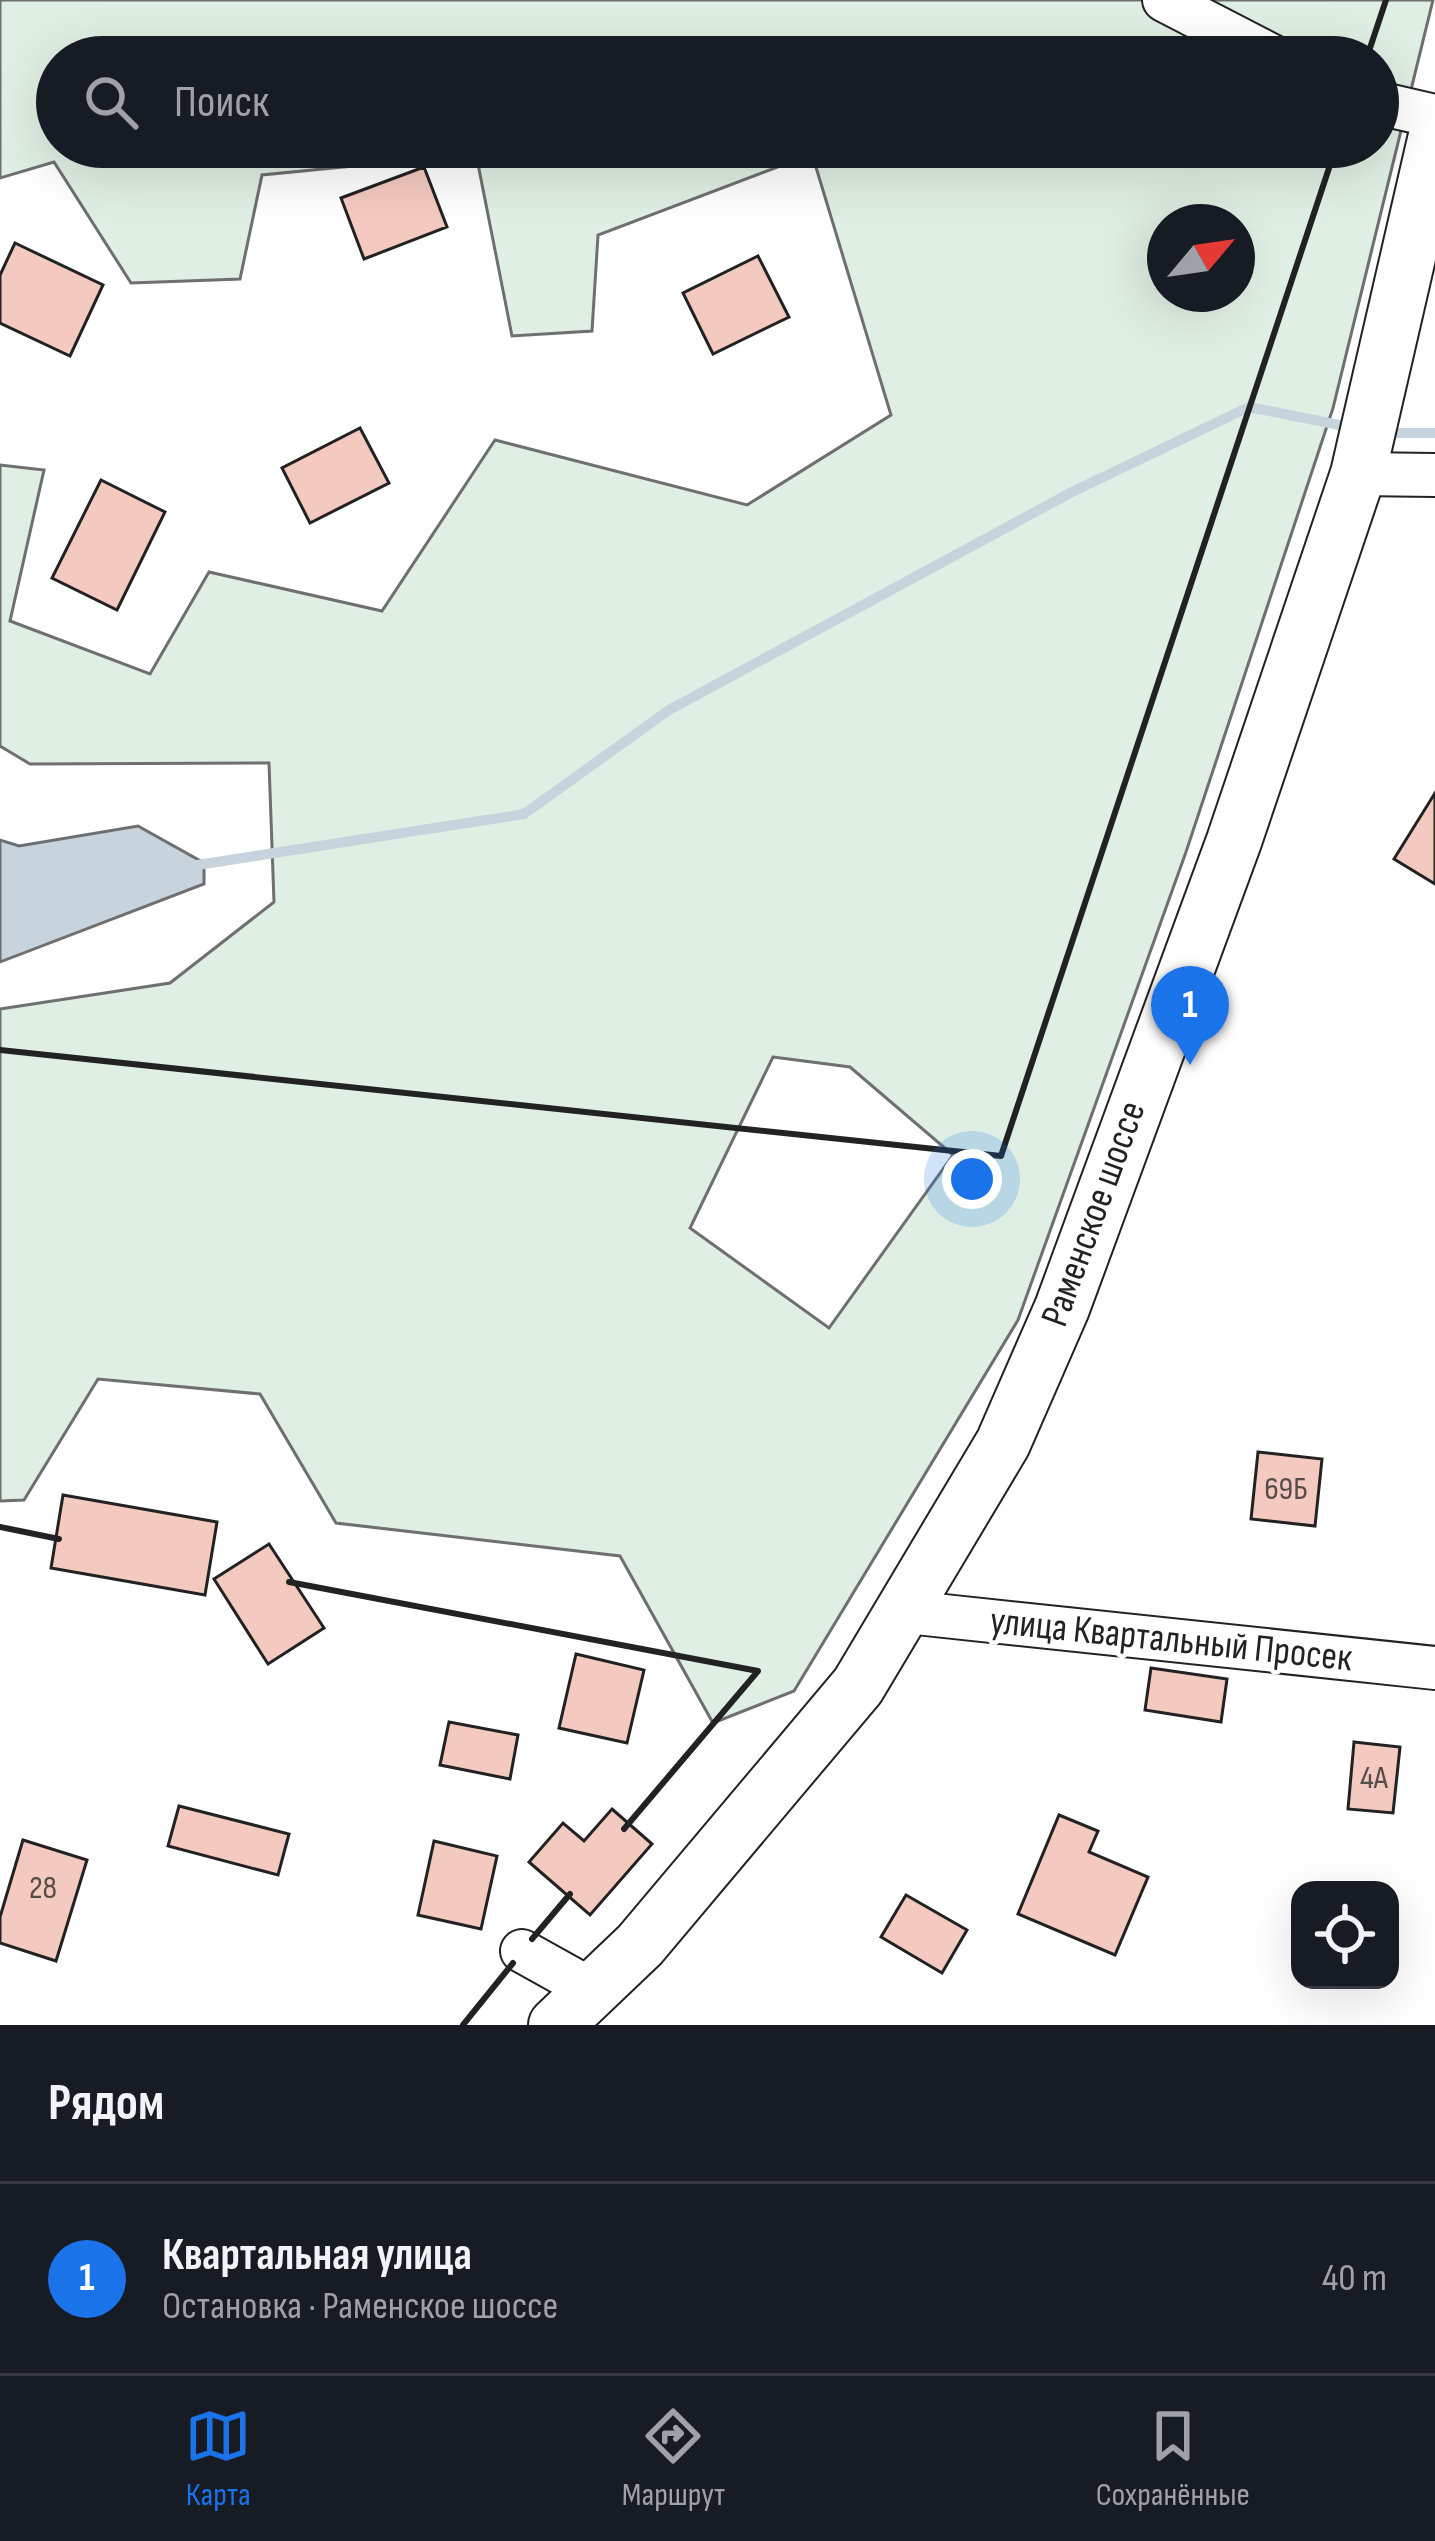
<!DOCTYPE html>
<html lang="ru">
<head>
<meta charset="utf-8">
<style>
	:root { --surface:#171b24; --page:#242831; --text:#f1f3f6; --muted:#9ea1a6; --line:#363941; --accent:#1a73e8 }
	body { margin:0; font-family:"Sofia Sans Condensed",sans-serif; background:var(--page); color:var(--text) }
	.controls { position:absolute; right:36px; bottom:36px; display:grid; overflow:hidden; border-radius:24px; box-shadow:0 12px 48px #0002 }
	.controls button { width:108px; height:108px; display:grid; place-items:center; padding:0; border:0; border-bottom:3px solid var(--line); background:var(--surface); color:var(--text); font:60px sans-serif }
	.compass { position:absolute; left:1147px; top:204px; width:108px; height:108px; border-radius:50%; background:var(--surface); box-shadow:0 12px 48px #0002; rotate:61deg }
	.you { position:absolute; left:972px; top:1179px; width:42px; height:42px; margin:-30px; border:9px solid #fff; border-radius:50%; background:#1a73e8; box-shadow:0 0 0 18px #1a73e833 }
	.badge { display:grid; place-items:center; width:78px; height:78px; border-radius:50%; background:var(--accent); color:#fff; font-size:39px; font-weight:700 }
	.pin { position:absolute; translate:-50% -99px; filter:drop-shadow(0 3px 6px #0008) }
	.pin::after { content:''; position:absolute; top:63px; width:42px; height:36px; background:inherit; clip-path:polygon(0 0,100% 0,50% 100%) }
	.list { margin:0; padding:0; list-style:none }
	h2 { display:flex; justify-content:space-between; align-items:center; height:156px; margin:0; padding:0 48px; font-size:51px }
	h2 small { font-size:39px; font-weight:400; color:var(--muted) }
	.list li { display:grid; grid-template-columns:78px 1fr auto; gap:36px; align-items:center; box-sizing:border-box; height:192px; padding:0 48px; border-top:3px solid var(--line) }
	.list b { display:block; font-size:45px; white-space:nowrap }
	.list p { margin:0; font-size:39px; white-space:nowrap; color:var(--muted) }
	.list em { font-size:39px; font-style:normal; color:var(--muted) }
	.icon { flex:none; width:66px; height:66px; fill:none; stroke:currentColor; stroke-width:2; stroke-linecap:round; stroke-linejoin:round }
	.map { position:relative; flex:none; width:1435px; height:2025px; overflow:hidden }
	.search { position:absolute; background:var(--surface); box-shadow:0 12px 48px #0002; left:36px; right:36px; top:36px; height:132px; display:flex; align-items:center; gap:30px; box-sizing:border-box; padding:0 42px; border-radius:66px; color:var(--muted); font-size:45px }
	.sheet { height:348px; background:var(--surface) }
	nav { display:flex; justify-content:space-around; align-items:center; box-sizing:border-box; height:168px; border-top:3px solid var(--line); background:var(--surface); font-size:33px; color:var(--muted) }
	nav a { display:grid; justify-items:center; gap:6px }
	nav .on { color:var(--accent) }
	.map>svg:first-child { display:block }
</style>
</head>
<body>
<div class="map">
<svg width="1435" height="2025" viewBox="0 0 1435 2025">
	<rect width="100%" height="100%" fill="#fff"/>
	<path fill="#e0efe3" stroke="#6f6f6f" stroke-width="3" fill-rule="evenodd" d="M 0,0 L 1433,0 L 1333,408 L 1186,852 L 1018,1320 L 794,1691 L 713,1723 L 620,1556 L 336,1523 L 260,1394 L 98,1379 L 24,1500 L 0,1501 L 0,1009 L 170,983 L 274,902 L 269,763 L 30,764 L 0,746 L 0,465 L 44,470 L 10,621 L 150,674 L 209,572 L 382,611 L 495,440 L 747,505 L 891,415 L 812,154 L 598,235 L 592,331 L 512,336 L 476,154 L 262,175 L 240,279 L 131,283 L 54,162 L 0,178 ZM 57,57 L 1378,57 L 1378,147 L 57,147 ZM 1165,222 L 1237,222 L 1237,294 L 1165,294 ZM 773,1057 L 850,1067 L 953,1155 L 829,1328 L 690,1228 Z"/>
	<path fill="#c7d3dd" stroke="#6f6f6f" stroke-width="3" d="M 138,826 L 204,863 L 204,884 L 0,962 L 0,840 L 19,846 Z"/>
	<g fill="none" stroke-linecap="round" stroke-linejoin="round">
		<path stroke="#c7d3dd" stroke-width="10" d="M 1384,433 L 1435,433
			M 191,866 L 524,814 L 669,710 L 1072,492 L 1249,407 L 1354,428"/>
	</g>
	<path fill="#f3c9c0" stroke="#222" stroke-width="3" d="M 424,167 L 447,227 L 364,259 L 341,198 Z
		M 15,243 L 103,285 L 70,356 L 0,323 L 0,275 Z
		M 758,256 L 789,317 L 713,354 L 683,293 Z
		M 360,428 L 389,483 L 310,523 L 282,468 Z
		M 101,480 L 165,512 L 117,610 L 52,578 Z
		M 1435,793 L 1435,884 L 1394,859 Z
		M 1258,1452 L 1322,1459 L 1315,1526 L 1251,1519 Z
		M 63,1495 L 217,1522 L 205,1595 L 51,1568 Z
		M 269,1544 L 324,1628 L 268,1664 L 214,1579 Z
		M 576,1654 L 644,1670 L 627,1743 L 559,1728 Z
		M 1151,1668 L 1227,1679 L 1221,1722 L 1145,1710 Z
		M 449,1722 L 518,1735 L 510,1779 L 440,1765 Z
		M 1354,1742 L 1400,1747 L 1393,1813 L 1348,1809 Z
		M 179,1806 L 289,1834 L 278,1875 L 168,1846 Z
		M 612,1809 L 652,1844 L 590,1915 L 529,1862 L 563,1823 L 584,1841 Z
		M 1059,1815 L 1098,1831 L 1089,1852 L 1148,1877 L 1115,1955 L 1018,1914 Z
		M 23,1840 L 87,1860 L 56,1961 L 0,1943 L 0,1917 Z
		M 434,1841 L 497,1856 L 481,1929 L 418,1915 Z
		M 906,1895 L 967,1930 L 942,1973 L 881,1937 Z"/>
	<g fill="none" stroke-linecap="round" stroke-linejoin="round">
		<g stroke="#222" stroke-width="46">
			<path id="minor" d="M 1164,0 L 1274,57
				M 1378,103 L 1435,116
				M 1358,474 L 1435,475
				M 907,1612 L 1435,1668
				M 522,1951 L 592,1990"/>
		</g>
		<g stroke="#222" stroke-width="58">
			<path id="major" d="M 556,2025 L 640,1945 L 858,1686 L 1003,1443 L 1062,1308 L 1234,841 L 1358,474 L 1435,140"/>
		</g>
		<use href="#minor" stroke="#fff" stroke-width="42"/>
		<use href="#major" stroke="#fff" stroke-width="54"/>
		<path stroke="#222" stroke-width="3" stroke-dasharray="15 6" stroke-linecap="butt" d="M 1367,57 L 1386,0
			M 0,1050 L 1001,1156 L 1336,147"/>
		<path stroke="#222" stroke-width="6" d="M 1367,57 L 1386,0
			M 0,1050 L 1001,1156 L 1336,147
			M 0,1527 L 59,1539
			M 289,1582 L 758,1671 L 624,1829
			M 532,1939 L 570,1894
			M 463,2025 L 513,1963"/>
	</g>
	<g text-anchor="middle" dominant-baseline="central" stroke-width="9" stroke-linejoin="round" paint-order="stroke">
		<g font-size="33" fill="#564c4a">
			<text x="1286" y="1489">69Б</text>
			<text x="1374" y="1778">4А</text>
			<text x="43" y="1888">28</text>
		</g>
		<g font-size="39" fill="#222" stroke="#fff">
			<text transform="translate(1094 1214) rotate(-70)">Раменское шоссе</text>
			<text transform="translate(1171 1640) rotate(6)">улица Квартальный Просек</text>
		</g>
	</g>
</svg>
<div class="controls">
<button><svg class="icon" aria-label="locate" viewBox="0 0 24 24"><circle cx="12" cy="12" r="6"/><path d="M12 2v4M12 18v4M2 12h4M18 12h4"/></svg></button>
</div>
<svg class="compass" viewBox="-18 -18 36 36"><path d="M0-13l5 13h-10z" fill="#e53935"/><path d="M0 13l5-13h-10z" fill="#9ea1a6"/></svg>
<div class="you"></div>
<div class="pin badge" style="left:1190px;top:1065px">1</div>
<div class="search"><svg class="icon" aria-label="search" viewBox="0 0 24 24"><circle cx="10" cy="10" r="6"/><path d="M15 15l6 6"/></svg>Поиск</div>
</div>
<section class="sheet">
<h2>Рядом<small></small></h2>
<ul class="list">
<li><span class="badge">1</span><div><b>Квартальная улица</b><p>Остановка · Раменское шоссе</p></div><em>40 m</em></li>
</ul>
</section>
<nav>
<a class="on"><svg class="icon" aria-label="map" viewBox="0 0 24 24"><path d="M3 6l6-2 6 2 6-2v14l-6 2-6-2-6 2zM9 4v14M15 6v14"/></svg>Карта</a>
<a><svg class="icon" aria-label="directions" viewBox="0 0 24 24"><path d="M12 3l9 9-9 9-9-9zM9 14v-3h6M13 9l2 2-2 2"/></svg>Маршрут</a>
<a><svg class="icon" aria-label="saved" viewBox="0 0 24 24"><path d="M7 4h10v16l-5-4-5 4z"/></svg>Сохранённые</a>
</nav>
</body>
</html>
